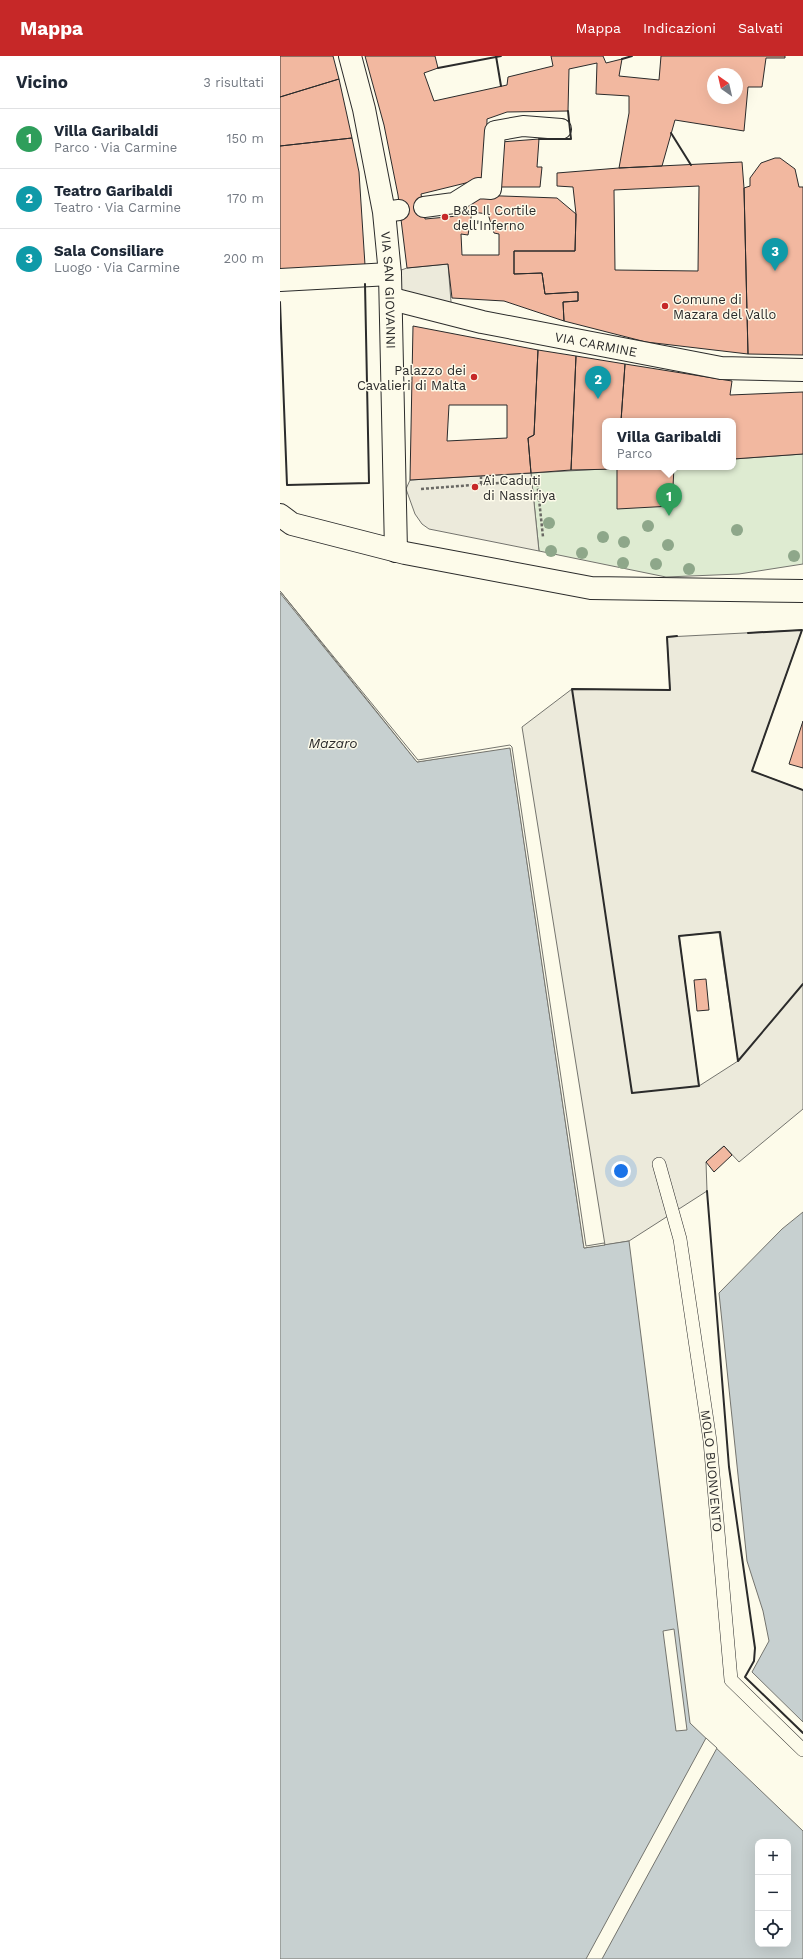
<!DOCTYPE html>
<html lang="it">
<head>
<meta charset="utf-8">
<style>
	:root { --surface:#fff; --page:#f6f6f7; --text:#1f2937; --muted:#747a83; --line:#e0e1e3; --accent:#c62828 }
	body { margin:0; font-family:"Work Sans",sans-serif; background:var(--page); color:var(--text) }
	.controls { position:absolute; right:12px; bottom:12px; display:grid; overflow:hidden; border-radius:8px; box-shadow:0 4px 16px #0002 }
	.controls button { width:36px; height:36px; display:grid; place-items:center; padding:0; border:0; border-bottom:1px solid var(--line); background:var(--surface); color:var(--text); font:20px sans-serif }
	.compass { position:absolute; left:427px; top:12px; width:36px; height:36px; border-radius:50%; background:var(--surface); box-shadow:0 4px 16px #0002; rotate:326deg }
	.you { position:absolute; left:341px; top:1115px; width:14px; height:14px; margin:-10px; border:3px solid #fff; border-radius:50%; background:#1a73e8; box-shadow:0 0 0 6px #1a73e833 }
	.badge { display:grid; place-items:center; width:26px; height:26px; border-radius:50%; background:var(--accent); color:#fff; font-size:13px; font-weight:700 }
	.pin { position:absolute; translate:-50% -33px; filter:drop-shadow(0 1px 2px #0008) }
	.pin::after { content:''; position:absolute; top:21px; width:14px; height:12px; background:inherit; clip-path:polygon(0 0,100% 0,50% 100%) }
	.popup { position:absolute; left:322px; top:362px; width:134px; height:52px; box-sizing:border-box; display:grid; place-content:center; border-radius:8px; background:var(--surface); filter:drop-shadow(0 1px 3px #0005); font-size:13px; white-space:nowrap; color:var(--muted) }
	.popup b { font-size:15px; color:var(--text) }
	.popup::after { content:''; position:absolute; left:50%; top:100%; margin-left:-8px; border:8px solid transparent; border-top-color:var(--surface) }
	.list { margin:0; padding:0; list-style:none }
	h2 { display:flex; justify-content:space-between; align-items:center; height:52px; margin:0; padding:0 16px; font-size:17px }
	h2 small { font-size:13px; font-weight:400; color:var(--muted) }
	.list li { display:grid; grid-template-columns:26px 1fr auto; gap:12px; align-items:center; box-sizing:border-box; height:60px; padding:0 16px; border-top:1px solid var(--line) }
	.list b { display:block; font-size:15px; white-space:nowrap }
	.list p { margin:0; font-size:13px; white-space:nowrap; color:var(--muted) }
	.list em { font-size:13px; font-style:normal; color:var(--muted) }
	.icon { flex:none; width:22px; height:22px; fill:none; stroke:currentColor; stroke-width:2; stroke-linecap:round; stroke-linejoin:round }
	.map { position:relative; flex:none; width:523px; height:1903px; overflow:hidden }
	header { display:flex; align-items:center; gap:24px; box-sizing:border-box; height:56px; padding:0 20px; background:var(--accent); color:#fff }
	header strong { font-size:19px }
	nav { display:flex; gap:22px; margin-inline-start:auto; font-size:14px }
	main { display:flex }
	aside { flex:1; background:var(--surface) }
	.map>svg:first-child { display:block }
</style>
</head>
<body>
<header>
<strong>Mappa</strong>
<nav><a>Mappa</a><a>Indicazioni</a><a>Salvati</a></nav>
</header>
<main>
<aside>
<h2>Vicino<small>3 risultati</small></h2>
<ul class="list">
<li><span class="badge" style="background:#2e9e5b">1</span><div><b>Villa Garibaldi</b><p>Parco · Via Carmine</p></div><em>150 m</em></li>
<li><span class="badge" style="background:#0f9aa8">2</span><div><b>Teatro Garibaldi</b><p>Teatro · Via Carmine</p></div><em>170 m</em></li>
<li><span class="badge" style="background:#0f9aa8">3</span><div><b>Sala Consiliare</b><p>Luogo · Via Carmine</p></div><em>200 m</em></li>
</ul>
</aside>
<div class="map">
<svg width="523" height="1903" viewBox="0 0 523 1903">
	<rect width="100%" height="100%" fill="#fdfbea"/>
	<path fill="#deebd1" stroke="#74746e" d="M 523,398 L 523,508 L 459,518 L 386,521 L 259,495 L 251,417 L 360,411 L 453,411 L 453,403 Z"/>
	<path fill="#eceadb" stroke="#74746e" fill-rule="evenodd" d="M 168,208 L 172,258 L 129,248 L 110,218 L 127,212 Z
		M 251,417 L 259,495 L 149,473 L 142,468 L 135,458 L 126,433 L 130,424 Z
		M 522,574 L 472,715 L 523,734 L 523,1053 L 459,1106 L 444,1090 L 426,1106 L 427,1135 L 349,1185 L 325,1189 L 242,671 L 292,633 L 390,634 L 387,581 ZM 439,876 L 458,1005 L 419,1030 L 399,880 Z"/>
	<path fill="#c7d0d0" stroke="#74746e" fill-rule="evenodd" d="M 0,537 L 137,706 L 230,691 L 304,1192 L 349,1185 L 410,1667 L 523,1775 L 523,1903 L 0,1903 ZM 478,1786 L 508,1786 L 508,1888 L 478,1888 Z
		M 523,1156 L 523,1666 L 472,1616 L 489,1585 L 483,1555 L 467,1505 L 439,1237 L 502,1173 Z"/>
	<path fill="#fdfbea" stroke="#74746e" d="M 0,535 L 138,704 L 230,689 L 232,691 L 306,1190 L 324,1187 L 325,1189 L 304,1192 L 230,692 L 137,706 Z
		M 394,1573 L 407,1674 L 396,1675 L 383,1575 Z
		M 426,1682 L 437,1692 L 322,1903 L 306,1903 Z"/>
	<path fill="#f2b8a0" stroke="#2b2b2b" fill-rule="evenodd" d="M 0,0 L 53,0 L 59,23 L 0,41 Z
		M 85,0 L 155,0 L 158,12 L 144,17 L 154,45 L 227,29 L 228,21 L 273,10 L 271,0 L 323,0 L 326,7 L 342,3 L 339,20 L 379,24 L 381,0 L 505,0 L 505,2 L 486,2 L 482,31 L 468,31 L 464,75 L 395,64 L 382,110 L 339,112 L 349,57 L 349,40 L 316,38 L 317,7 L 289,13 L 288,55 L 227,56 L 207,63 L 206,122 L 141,138 L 145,163 L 178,160 L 195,139 L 277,142 L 296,158 L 295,195 L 234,195 L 234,218 L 262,217 L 265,238 L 298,236 L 298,245 L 283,246 L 284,265 L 224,245 L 172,242 L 168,208 L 127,212 L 118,139 L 104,69 ZM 433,18 L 457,18 L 457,42 L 433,42 ZM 192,156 L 208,158 L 214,177 L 219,178 L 219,199 L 182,199 L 181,178 L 188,179 Z
		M 59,23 L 72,82 L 0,90 L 0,41 Z
		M 72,82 L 79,116 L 85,209 L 0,215 L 0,90 Z
		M 259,83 L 257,111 L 262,111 L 260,131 L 220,131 L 221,86 Z
		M 495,102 L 500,102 L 515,113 L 519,131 L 523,131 L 523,299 L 468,298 L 464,132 L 470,130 L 470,122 L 481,107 Z
		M 462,106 L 464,132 L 468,298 L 366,286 L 284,265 L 283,246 L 298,245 L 298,236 L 265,238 L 262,217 L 234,218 L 234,195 L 295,195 L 296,158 L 293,131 L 277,130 L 277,117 L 339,112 ZM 419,130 L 418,215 L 335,214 L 334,134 Z
		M 133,270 L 258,294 L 254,379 L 248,382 L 251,417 L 130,424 ZM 169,349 L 227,349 L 227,382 L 167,385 Z
		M 258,294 L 296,300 L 291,414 L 251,417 L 248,382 L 254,379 Z
		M 296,300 L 345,308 L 341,365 L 325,365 L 325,411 L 337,411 L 337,413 L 291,414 Z
		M 345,308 L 452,325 L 450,339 L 523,336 L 523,398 L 453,403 L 453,365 L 341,365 Z
		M 337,411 L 360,411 L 337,413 Z
		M 360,411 L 394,411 L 392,450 L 337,453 L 337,413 Z
		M 523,665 L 523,712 L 509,708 Z
		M 426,923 L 429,954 L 417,955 L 414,924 Z
		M 444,1090 L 452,1099 L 434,1116 L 426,1106 Z"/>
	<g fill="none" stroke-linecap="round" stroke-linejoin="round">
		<g stroke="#2b2b2b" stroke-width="14">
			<g id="service">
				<path id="s1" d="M 379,1108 L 400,1183 L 430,1385 L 451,1624 L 523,1694"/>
			</g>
		</g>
		<g stroke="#2b2b2b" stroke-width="22">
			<path id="pedestrian" d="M 144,151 L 174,147 L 198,132 L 211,133 L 215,75 L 243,70 L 281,73
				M 104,156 L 119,154"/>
		</g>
		<g stroke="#2b2b2b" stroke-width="24">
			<g id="minor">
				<path d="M 0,224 L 110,218"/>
				<path id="s2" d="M 112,243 L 202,266 L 441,312 L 523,314"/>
			</g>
		</g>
		<g stroke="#2b2b2b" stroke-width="24">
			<g id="secondary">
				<path id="s3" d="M 70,0 L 84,53 L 104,156 L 110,218 L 116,495"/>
				<path d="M 0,459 L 12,468 L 125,497 L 311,532 L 523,535"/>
			</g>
		</g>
		<path stroke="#6a6964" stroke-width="2.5" stroke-dasharray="3 2" stroke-linecap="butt" d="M 201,420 L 201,428
			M 141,433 L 257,424 L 263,481"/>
		<use href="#service" stroke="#fdfbea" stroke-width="13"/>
		<use href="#pedestrian" stroke="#fdfbea" stroke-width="20"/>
		<use href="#minor" stroke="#fdfbea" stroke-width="22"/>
		<use href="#secondary" stroke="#fdfbea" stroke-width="22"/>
		<path stroke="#2b2b2b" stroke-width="2" d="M 216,0 L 221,30
			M 342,3 L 352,0
			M 158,12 L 221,0
			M 391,77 L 411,109
			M 259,83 L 291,83 L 288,55
			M 0,246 L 7,429 L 89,427 L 85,228
			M 468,577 L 522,574 L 472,715 L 523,734
			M 397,580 L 387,581 L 390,634 L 292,633 L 352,1037 L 419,1030 L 399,880 L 440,876 L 458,1005 L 523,928
			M 427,1135 L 449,1411 L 475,1592 L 474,1605 L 465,1621 L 523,1677"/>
	</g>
	<g fill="#8ea78a">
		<circle cx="269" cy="467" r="6"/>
		<circle cx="368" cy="470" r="6"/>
		<circle cx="457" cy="474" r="6"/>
		<circle cx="323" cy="481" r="6"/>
		<circle cx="344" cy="486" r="6"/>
		<circle cx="388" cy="489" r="6"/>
		<circle cx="271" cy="495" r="6"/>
		<circle cx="302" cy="497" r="6"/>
		<circle cx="514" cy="500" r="6"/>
		<circle cx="343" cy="507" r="6"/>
		<circle cx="376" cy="508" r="6"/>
		<circle cx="409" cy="513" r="6"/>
	</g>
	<g fill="#c62828" stroke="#fdfbea" stroke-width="1.5">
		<circle cx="165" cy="161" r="4"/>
		<circle cx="385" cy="250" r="4"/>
		<circle cx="194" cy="321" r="4"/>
		<circle cx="195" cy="431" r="4"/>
	</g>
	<g text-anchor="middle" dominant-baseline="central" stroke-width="3" stroke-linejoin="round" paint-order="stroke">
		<g font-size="13" fill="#2b2b2b" stroke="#fdfbea" text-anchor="start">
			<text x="173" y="154">B&amp;B Il Cortile<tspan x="173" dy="15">dell'Inferno</tspan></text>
			<text x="393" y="243">Comune di<tspan x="393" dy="15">Mazara del Vallo</tspan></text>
			<text x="186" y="314" text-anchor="end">Palazzo dei<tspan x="186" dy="15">Cavalieri di Malta</tspan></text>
			<text x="203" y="424">Ai Caduti<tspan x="203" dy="15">di Nassiriya</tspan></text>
		</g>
		<g font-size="13" fill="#2b2b2b" stroke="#fdfbea">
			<text stroke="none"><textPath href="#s3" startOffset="238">VIA SAN GIOVANNI</textPath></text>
			<text stroke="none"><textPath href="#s2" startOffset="209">VIA CARMINE</textPath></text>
			<text stroke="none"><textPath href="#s1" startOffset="312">MOLO BUONVENTO</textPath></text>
		</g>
		<g font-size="14" font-style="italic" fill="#2b2b2b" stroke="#fdfbea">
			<text x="53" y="687">Mazaro</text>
		</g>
	</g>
</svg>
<div class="controls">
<button>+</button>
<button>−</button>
<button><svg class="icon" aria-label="locate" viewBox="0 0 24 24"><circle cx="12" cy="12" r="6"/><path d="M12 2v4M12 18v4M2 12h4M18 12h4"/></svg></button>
</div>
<svg class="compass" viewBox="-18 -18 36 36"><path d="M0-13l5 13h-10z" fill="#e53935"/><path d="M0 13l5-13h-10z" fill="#747a83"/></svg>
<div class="you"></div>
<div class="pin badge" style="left:389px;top:460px;background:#2e9e5b">1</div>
<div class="popup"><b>Villa Garibaldi</b>Parco</div>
<div class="pin badge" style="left:318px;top:343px;background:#0f9aa8">2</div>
<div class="pin badge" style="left:495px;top:215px;background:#0f9aa8">3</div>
</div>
</main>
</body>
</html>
